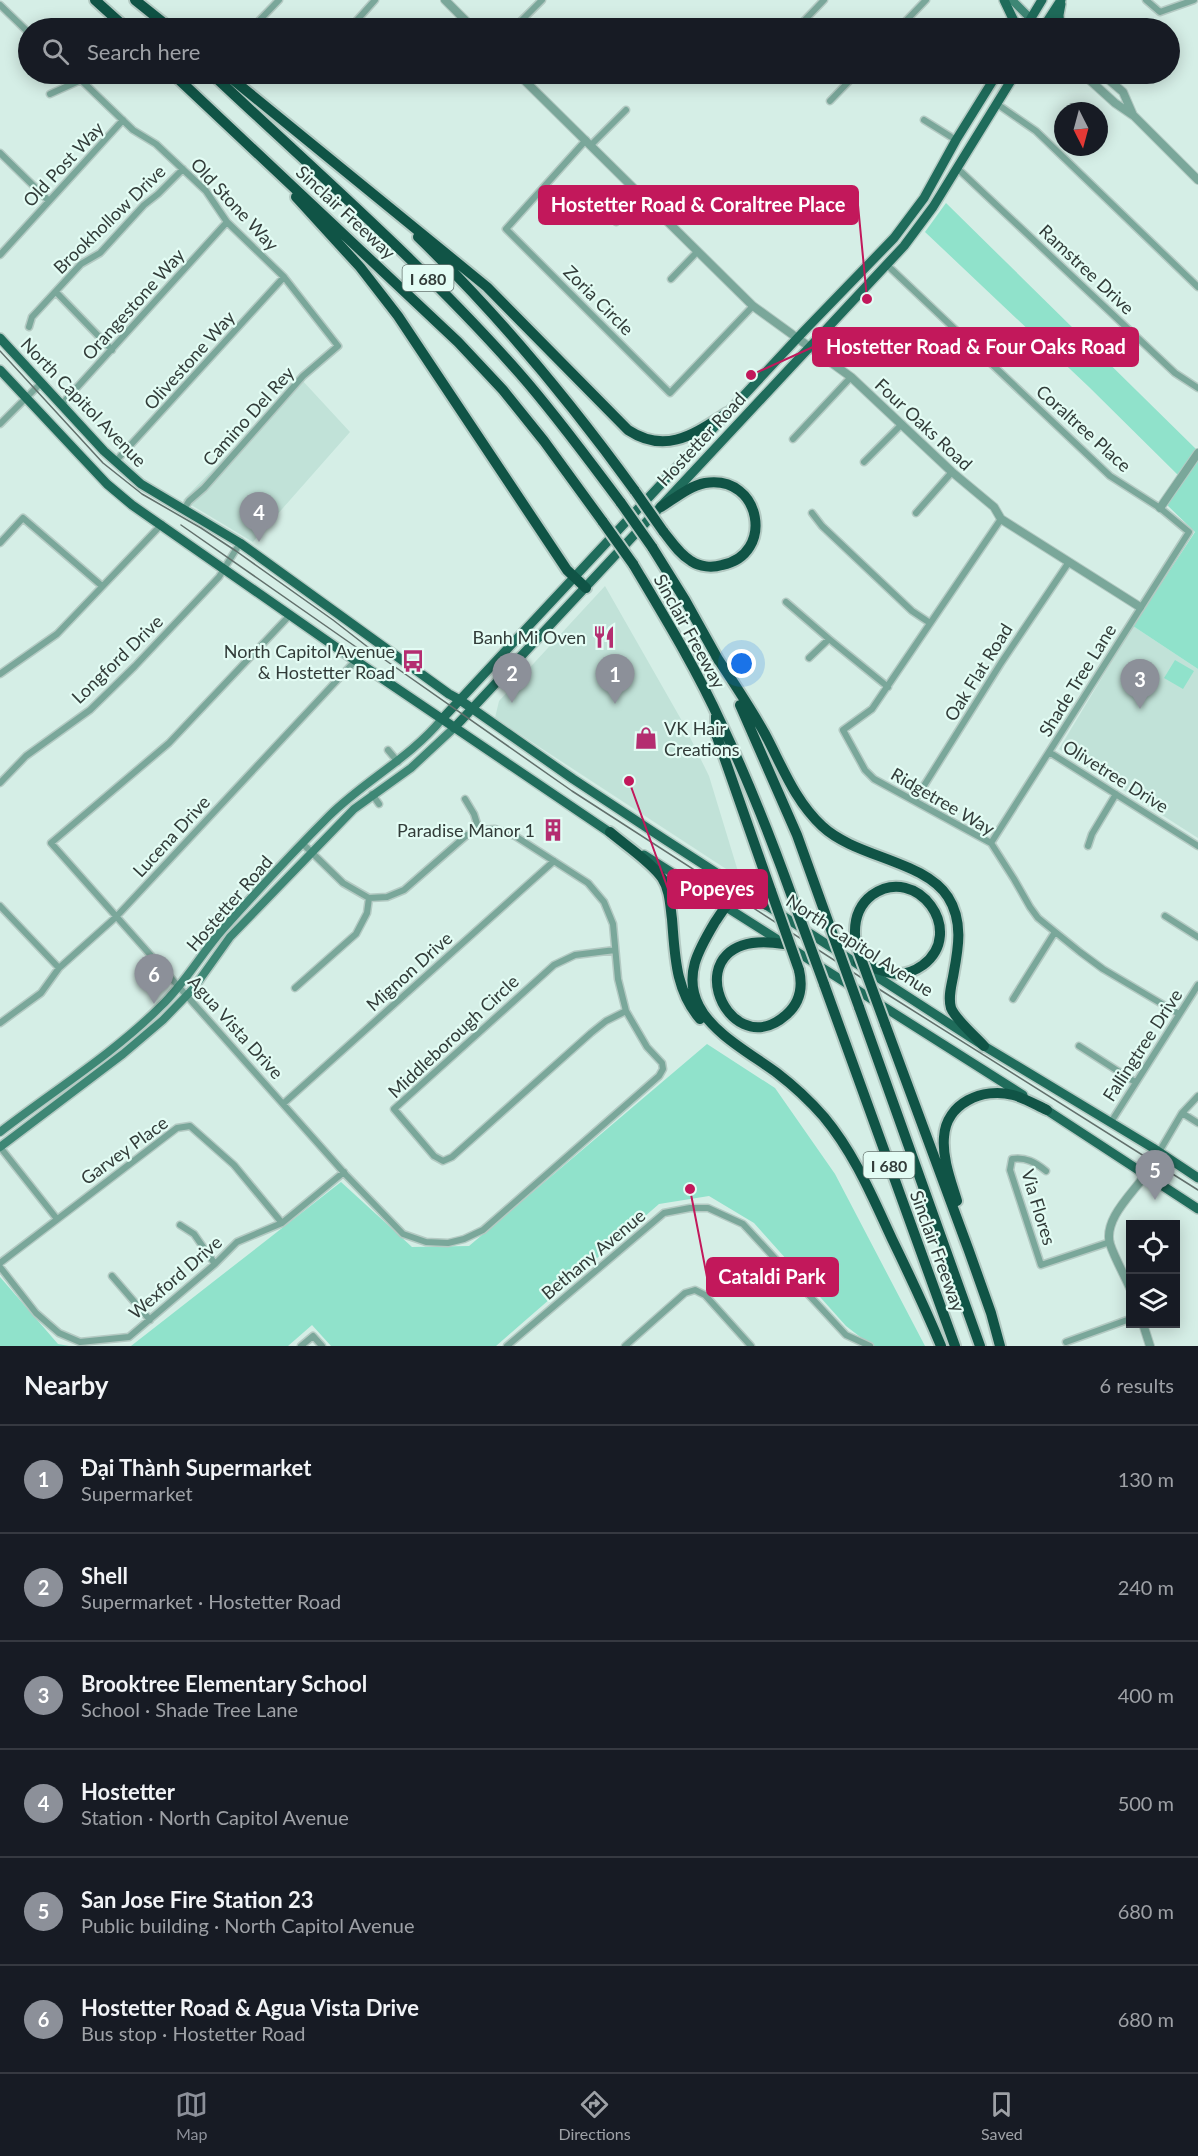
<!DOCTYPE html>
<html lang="en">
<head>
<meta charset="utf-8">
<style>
	:root { --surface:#171b24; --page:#242831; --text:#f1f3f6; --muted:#9ea1a6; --line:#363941; --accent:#8c9099 }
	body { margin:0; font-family:Lato,sans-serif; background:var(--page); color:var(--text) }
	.controls { position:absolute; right:18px; bottom:18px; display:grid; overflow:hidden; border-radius:0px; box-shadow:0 3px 15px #0003 }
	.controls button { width:54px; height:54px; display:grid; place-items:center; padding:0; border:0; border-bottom:2px solid var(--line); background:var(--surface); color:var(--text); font:30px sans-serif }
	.compass { position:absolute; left:1054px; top:102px; width:54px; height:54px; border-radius:50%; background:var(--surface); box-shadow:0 3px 15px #0003; rotate:174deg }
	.you { position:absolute; left:742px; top:664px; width:21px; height:21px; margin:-15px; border:4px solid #fff; border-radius:50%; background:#1a73e8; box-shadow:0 0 0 9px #1a73e833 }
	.badge { display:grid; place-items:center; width:39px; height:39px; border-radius:50%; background:var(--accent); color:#fff; font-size:20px; font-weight:700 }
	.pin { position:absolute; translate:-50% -50px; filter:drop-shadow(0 2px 3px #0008) }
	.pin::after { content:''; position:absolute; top:32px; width:21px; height:18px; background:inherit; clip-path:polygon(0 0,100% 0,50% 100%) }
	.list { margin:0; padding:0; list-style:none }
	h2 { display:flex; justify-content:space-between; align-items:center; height:78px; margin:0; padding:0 24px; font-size:26px }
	h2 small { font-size:20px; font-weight:400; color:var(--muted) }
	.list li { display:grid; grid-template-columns:39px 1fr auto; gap:18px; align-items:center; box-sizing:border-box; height:108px; padding:0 24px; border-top:2px solid var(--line) }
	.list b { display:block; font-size:22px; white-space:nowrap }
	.list p { margin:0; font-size:20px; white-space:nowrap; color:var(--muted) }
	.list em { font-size:20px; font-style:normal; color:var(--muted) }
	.icon { flex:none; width:33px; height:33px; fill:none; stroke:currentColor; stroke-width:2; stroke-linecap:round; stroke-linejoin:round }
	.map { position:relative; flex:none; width:1198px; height:1346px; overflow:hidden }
	.search { position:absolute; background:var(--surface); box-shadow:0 3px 15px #0003; left:18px; right:18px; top:18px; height:66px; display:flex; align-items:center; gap:15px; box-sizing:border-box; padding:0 21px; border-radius:33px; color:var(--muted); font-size:22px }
	.sheet { height:726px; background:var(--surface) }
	nav { display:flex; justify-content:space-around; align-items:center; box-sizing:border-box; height:84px; border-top:2px solid var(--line); background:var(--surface); font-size:16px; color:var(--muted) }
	nav a { display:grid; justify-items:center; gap:3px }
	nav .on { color:var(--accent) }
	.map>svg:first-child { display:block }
</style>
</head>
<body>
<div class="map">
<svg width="1198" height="1346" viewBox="0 0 1198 1346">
	<rect width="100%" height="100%" fill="#d5eee6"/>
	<path fill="#c1e2d8" d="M 301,379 L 350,432 L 253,542 L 183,500 Z
		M 605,586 L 682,721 L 709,776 L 740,878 L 495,718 L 499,701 Z
		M 1133,626 L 1198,669 L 1198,838 L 1059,749 Z"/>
	<path fill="#90e2cb" d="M 946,203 L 1198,451 L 1198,669 L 1133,626 L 1195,532 L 1166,504 L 1183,480 L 1089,387 L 925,232 Z
		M 1175,660 L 1194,671 L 1183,689 L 1164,678 Z
		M 707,1044 L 775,1088 L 835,1174 L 925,1346 L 872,1346 L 846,1326 L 754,1223 L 709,1196 L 659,1204 L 496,1346 L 331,1346 L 312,1325 L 288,1346 L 131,1346 L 341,1182 L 412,1247 L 469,1246 Z
		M 0,1277 L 58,1344 L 69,1346 L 0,1346 Z"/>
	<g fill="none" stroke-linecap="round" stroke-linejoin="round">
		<g stroke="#b4cac3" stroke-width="9">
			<path id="minor" d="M 1146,0 L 1160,12 L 1194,0
				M 0,5 L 28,32
				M 255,28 L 256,24 L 279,0
				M 350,28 L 375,0
				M 514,28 L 542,0
				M 797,28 L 824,0
				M 899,28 L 926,0
				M 296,74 L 300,76 L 310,74
				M 50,94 L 81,80 L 133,130 L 156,144 L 206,191 L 227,222 L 284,277 L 338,346 L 303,376 L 204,488 L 189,501 L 184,509
				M 830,101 L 856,74
				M 997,104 L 1036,131 L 1198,287
				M 924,120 L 956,140
				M 586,140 L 506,229 L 670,393 L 753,306
				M 591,145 L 626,110
				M 0,153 L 49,201
				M 957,168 L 1175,373 L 1198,388
				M 616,222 L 642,197
				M 0,255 L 123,120
				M 887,265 L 1110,476 L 1160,508 L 1189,532 L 991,843
				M 671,279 L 697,252
				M 56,292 L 112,350
				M 29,327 L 32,317 L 81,264 L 100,253 L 144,205 L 158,194 L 183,169
				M 61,405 L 227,222
				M 0,424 L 41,383
				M 793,439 L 851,377
				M 115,462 L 284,277
				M 864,462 L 902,424
				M 812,513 L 822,526 L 912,611 L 930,623
				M 916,513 L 952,472
				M 1001,519 L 872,709 L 843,730 L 865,770 L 874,779 L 991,843 L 1014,879 L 1030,907 L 1038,918 L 1080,952 L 1103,969 L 1179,1014
				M 0,543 L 23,518 L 102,586
				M 786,602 L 829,639 L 888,687
				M 290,615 L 169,743 L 51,843 L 346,1175 L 403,1234 L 426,1242 L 448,1243 L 464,1239 L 483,1230 L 659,1076 L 663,1069 L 662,1063 L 647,1047 L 626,1011 L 618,979 L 613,924 L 604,902 L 588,883 L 515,836 L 495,829 L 479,830 L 467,835 L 404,890 L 387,897 L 369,898 L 343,883 L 303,844
				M 809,658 L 829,639
				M 0,674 L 57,634 L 162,524
				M 388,750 L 398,762
				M 1049,752 L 1198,846
				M 0,783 L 26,756 L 90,710 L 135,666 L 219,577 L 240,543
				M 372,794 L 379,804
				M 465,799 L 474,814 L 479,830
				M 915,800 L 1001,663 L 1069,562
				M 1088,846 L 1092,834 L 1116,794
				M 0,906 L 59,968
				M 1165,916 L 1198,937
				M 615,950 L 575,955 L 554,965 L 394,1109 L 434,1156 L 443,1161 L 452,1157 L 591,1033 L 606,1021 L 626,1011
				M 295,988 L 356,934 L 367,913 L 369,898
				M 1013,999 L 1055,932
				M 0,1023 L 41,993 L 59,968 L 116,917 L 356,660
				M 1079,1046 L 1135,1082
				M 284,1103 L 554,861
				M 1182,1113 L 1198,1123
				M 1111,1122 L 1198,985
				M 0,1147 L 57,1219
				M 1046,1171 C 1035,1162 1026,1157 1012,1159 L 1010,1170 L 1041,1265 L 1110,1242
				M 1146,1174 L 1182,1113 L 1198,1096
				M 180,1225 L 194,1234 L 215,1264
				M 0,1263 L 177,1128 L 190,1126 L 234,1165 L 282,1223
				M 0,1267 L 36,1313 L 59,1333 L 80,1342 L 129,1337 L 215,1264 L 237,1242 L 282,1223 L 344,1172
				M 112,1276 L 150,1320
				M 1066,1342 L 1130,1319
				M 301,1346 L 313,1336 L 322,1346
				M 507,1346 L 664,1213 L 690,1208 L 708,1208 L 743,1224 L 846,1335 L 870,1346
				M 625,1346 L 685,1293 L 695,1290 L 705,1295 L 751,1346"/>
		</g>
		<g stroke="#b4cac3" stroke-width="10">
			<path id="tertiary" d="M 445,0 L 473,28
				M 518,74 L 753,306 L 851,377 L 952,472 L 994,507 L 1001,519 L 1140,607
				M 1083,74 L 1115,103 L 1134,116 L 1198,180
				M 1102,74 L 1123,92 L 1133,115
				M 1160,508 L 1198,453
				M 1130,1288 C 1124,1274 1115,1259 1110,1244 C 1103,1219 1133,1193 1146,1174
				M 1143,1324 L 1150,1346"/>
		</g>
		<g stroke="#b4cac3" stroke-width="11">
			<path id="secondary" d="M 1012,0 L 1031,19 L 1037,28
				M 0,1132 C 53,1091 113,1054 161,1006 C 185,983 201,954 223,929 C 257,891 293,852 329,816 C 364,781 410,758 442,719
				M 0,1147 L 123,1054 L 163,1020 L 193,989 L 230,937 L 354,809 L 411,768 L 454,728"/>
		</g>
		<g stroke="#b4cac3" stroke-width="12">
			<path id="primary" d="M 1004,0 L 1014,21 L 1016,28
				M 1025,28 L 1042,0
				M 1043,28 L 1061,0
				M 1060,28 L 1059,15 L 1061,4
				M 0,338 L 104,451 L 141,484 L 240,543 L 449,694 L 460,700 L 573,779 L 664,839 L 984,1046 L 1153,1148 L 1198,1178
				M 0,370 L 107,484 L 132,505 L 340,650 L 615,836
				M 442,719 L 804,331 L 894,238 L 924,198 L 956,140 L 997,74
				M 454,728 L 904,246 L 933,207 L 1015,74
				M 644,855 L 1023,1095
				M 1042,1107 L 1198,1209"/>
		</g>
		<g stroke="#b4cac3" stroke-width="14">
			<path id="motorway" d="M 95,0 L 126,28
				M 135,0 L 170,28
				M 173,74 L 458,342 L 503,390 L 544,441 L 603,522
				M 212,74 C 316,172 426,267 520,374 C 556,415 588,459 621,503
				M 226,74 L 487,287 L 628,430 C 666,455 694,434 727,413
				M 296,197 L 360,267 L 398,316 L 567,570 L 586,588
				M 418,237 C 499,315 569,400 635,491
				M 661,507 C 674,499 689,486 705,483 C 762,474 775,555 722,565 C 712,568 700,567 691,561 C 679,554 671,541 663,531
				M 652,547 L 685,600 L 719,661
				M 633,564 C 664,616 696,668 721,723 C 749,782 773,843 795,905
				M 716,656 C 733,682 750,707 765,734 C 782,766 795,801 822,826 C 856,858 924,860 948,897 C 964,922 958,950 953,977 C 951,987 948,998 951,1008 C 955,1019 976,1037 984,1046
				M 740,705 L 797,835 L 830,927
				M 716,716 L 716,734 L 771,891
				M 610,832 C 625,845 651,862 662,878 C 670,890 670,905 672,919 C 675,955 675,990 700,1019
				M 767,905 C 758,902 745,895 736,899 C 726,902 721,914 715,922 C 699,949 683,975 699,1006 C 713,1034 753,1055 777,1073 C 794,1086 810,1101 824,1117 C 854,1153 872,1196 892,1239 C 909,1274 926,1310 941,1346
				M 784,944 C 668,925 725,1069 786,1015 C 800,1003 803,987 799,970
				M 856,945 C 853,926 856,907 872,895 C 917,863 967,932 923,965 C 916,970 907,974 898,974 C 884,973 870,966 858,962
				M 824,984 L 955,1346
				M 859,1007 L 980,1346
				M 885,1024 L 969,1251 L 991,1313 L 1000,1346
				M 957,1201 C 951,1181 942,1158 944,1137 C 946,1103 983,1087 1013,1095 C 1025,1098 1036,1105 1047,1110"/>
		</g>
		<use href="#minor" stroke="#7aa79a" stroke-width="6"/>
		<use href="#tertiary" stroke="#7aa79a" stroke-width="8"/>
		<use href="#secondary" stroke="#3e8775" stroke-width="8"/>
		<use href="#primary" stroke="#1f6c5b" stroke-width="9"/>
		<use href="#motorway" stroke="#105446" stroke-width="10"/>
		<path stroke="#62706c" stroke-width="1.5" d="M 0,351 L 103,463 L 142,494 L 201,528 L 236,551 L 333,620 L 378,655 L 572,791 L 882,991 L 1198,1190
			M 181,525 L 356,647"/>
		<g stroke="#b4cac3" stroke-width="14" stroke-linecap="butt">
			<path id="motorway-bridge" d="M 635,491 L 663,531
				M 621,503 L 652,547
				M 603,522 L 633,564
				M 771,891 L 799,970
				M 795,905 L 824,984
				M 830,927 L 859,1007
				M 856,945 L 885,1024"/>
		</g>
		<use href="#motorway-bridge" stroke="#105446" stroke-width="10"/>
	</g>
	<defs>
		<g id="restaurant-bare" transform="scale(1.8)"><path d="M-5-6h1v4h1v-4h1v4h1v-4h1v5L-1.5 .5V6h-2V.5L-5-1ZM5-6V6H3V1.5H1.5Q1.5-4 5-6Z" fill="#b42d70" stroke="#e3fcf4" stroke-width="2.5" paint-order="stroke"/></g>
		<g id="bus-bare" transform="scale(1.8)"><path d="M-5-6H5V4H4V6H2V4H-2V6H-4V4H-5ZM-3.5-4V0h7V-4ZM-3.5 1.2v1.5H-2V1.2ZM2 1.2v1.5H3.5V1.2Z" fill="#b42d70" stroke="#e3fcf4" stroke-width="2.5" paint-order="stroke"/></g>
		<g id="shop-bare" transform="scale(1.8)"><path d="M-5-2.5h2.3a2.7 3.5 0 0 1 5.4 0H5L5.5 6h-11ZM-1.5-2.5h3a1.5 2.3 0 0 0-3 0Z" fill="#b42d70" stroke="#e3fcf4" stroke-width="2.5" paint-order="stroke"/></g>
		<g id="building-bare" transform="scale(1.8)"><path d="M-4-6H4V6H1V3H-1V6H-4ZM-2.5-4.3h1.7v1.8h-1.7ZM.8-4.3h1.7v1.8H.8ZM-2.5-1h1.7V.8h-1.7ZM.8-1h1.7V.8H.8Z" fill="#b42d70" stroke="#e3fcf4" stroke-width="2.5" paint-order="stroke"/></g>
	</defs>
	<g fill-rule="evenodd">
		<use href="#restaurant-bare" x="604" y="637"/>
		<use href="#bus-bare" x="413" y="661"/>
		<use href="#shop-bare" x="646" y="738"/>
		<use href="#building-bare" x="553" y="830"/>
	</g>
	<g text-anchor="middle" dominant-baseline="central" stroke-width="4.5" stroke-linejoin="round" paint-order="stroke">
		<g fill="#e3fcf4" stroke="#677671" stroke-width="1.5">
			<rect x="402.5" y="265" width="51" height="26" rx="4.5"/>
			<rect x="863.5" y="1152" width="51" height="26" rx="4.5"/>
		</g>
		<g font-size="16" font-weight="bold" fill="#323c39">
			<text x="428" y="278">I 680</text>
			<text x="889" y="1165">I 680</text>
		</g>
		<g font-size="18" fill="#323c39" stroke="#e3fcf4">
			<text transform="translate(63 164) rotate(-47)">Old Post Way</text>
			<text transform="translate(235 204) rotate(47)">Old Stone Way</text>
			<text transform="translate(346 212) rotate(43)">Sinclair Freeway</text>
			<text transform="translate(109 219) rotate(-44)">Brookhollow Drive</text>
			<text transform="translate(1087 269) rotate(43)">Ramstree Drive</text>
			<text transform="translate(599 300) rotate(45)">Zoria Circle</text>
			<text transform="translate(133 304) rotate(-48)">Orangestone Way</text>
			<text transform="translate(189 360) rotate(-48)">Olivestone Way</text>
			<text transform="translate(84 402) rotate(46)">North Capitol Avenue</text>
			<text transform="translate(248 416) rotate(-48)">Camino Del Rey</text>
			<text transform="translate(924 424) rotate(43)">Four Oaks Road</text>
			<text transform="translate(1084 428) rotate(42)">Coraltree Place</text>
			<text transform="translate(701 439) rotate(-47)">Hostetter Road</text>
			<text transform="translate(690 631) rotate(61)">Sinclair Freeway</text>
			<text transform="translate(117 659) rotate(-44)">Longford Drive</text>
			<text transform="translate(978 672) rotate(-58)">Oak Flat Road</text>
			<text transform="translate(1077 680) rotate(-58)">Shade Tree Lane</text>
			<text transform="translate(1116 776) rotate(32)">Olivetree Drive</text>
			<text transform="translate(943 801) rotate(30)">Ridgetree Way</text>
			<text transform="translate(171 836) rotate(-47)">Lucena Drive</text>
			<text transform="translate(229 903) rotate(-49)">Hostetter Road</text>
			<text transform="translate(860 945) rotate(33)">North Capitol Avenue</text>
			<text transform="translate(409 971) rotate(-42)">Mignon Drive</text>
			<text transform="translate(236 1027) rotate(48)">Agua Vista Drive</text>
			<text transform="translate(453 1036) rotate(-43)">Middleborough Circle</text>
			<text transform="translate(1142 1045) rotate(-57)">Fallingtree Drive</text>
			<text transform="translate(124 1150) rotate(-36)">Garvey Place</text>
			<text transform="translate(1039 1207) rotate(73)">Via Flores</text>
			<text transform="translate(938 1251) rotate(70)">Sinclair Freeway</text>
			<text transform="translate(593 1254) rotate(-40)">Bethany Avenue</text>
			<text transform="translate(175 1277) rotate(-41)">Wexford Drive</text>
		</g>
		<g font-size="18" fill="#323c39" stroke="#e3fcf4" text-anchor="end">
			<text x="586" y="637">Banh Mi Oven</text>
			<text x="395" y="651">North Capitol Avenue<tspan x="395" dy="21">&amp; Hostetter Road</tspan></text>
			<text x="664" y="728" text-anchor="start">VK Hair<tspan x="664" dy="21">Creations</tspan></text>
			<text x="535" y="830">Paradise Manor 1</text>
		</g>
	</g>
	<path fill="none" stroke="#c2185b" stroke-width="2" d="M867 299L858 205M751 375L813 347M629 781L668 889M690 1189L707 1277"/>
	<g fill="#c2185b" stroke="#e3fcf4" stroke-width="2">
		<circle cx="867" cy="299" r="6"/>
		<circle cx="751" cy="375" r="6"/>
		<circle cx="629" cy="781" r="6"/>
		<circle cx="690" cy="1189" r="6"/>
	</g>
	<g fill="#c2185b" stroke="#c2185b" stroke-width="2">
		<rect x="539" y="186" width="319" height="38" rx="6"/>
		<rect x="813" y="328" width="325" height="38" rx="6"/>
		<rect x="668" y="870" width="99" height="38" rx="6"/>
		<rect x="707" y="1258" width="131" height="38" rx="6"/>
	</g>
	<g font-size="20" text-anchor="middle" font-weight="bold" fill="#fff">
		<text x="698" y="212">Hostetter Road &amp; Coraltree Place</text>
		<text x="976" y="354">Hostetter Road &amp; Four Oaks Road</text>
		<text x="717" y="896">Popeyes</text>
		<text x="772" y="1284">Cataldi Park</text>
	</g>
</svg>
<div class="controls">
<button><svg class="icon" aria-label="locate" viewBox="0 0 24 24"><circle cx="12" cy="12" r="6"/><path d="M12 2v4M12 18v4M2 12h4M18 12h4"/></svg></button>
<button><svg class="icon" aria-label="layers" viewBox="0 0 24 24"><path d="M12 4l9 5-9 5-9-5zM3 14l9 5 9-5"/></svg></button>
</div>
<svg class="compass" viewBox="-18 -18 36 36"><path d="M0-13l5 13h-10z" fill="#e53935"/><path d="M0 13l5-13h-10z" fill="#9ea1a6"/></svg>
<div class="you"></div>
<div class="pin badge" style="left:615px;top:704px">1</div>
<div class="pin badge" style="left:512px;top:703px">2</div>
<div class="pin badge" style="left:1140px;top:709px">3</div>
<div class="pin badge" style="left:259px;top:542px">4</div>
<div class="pin badge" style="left:1155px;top:1200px">5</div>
<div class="pin badge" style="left:154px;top:1004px">6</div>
<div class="search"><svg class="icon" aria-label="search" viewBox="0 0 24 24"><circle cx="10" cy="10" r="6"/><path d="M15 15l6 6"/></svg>Search here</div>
</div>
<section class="sheet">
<h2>Nearby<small>6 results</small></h2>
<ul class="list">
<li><span class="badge">1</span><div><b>Đại Thành Supermarket</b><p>Supermarket</p></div><em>130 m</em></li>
<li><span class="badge">2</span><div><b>Shell</b><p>Supermarket · Hostetter Road</p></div><em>240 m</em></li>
<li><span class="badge">3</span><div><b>Brooktree Elementary School</b><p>School · Shade Tree Lane</p></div><em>400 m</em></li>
<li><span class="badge">4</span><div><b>Hostetter</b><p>Station · North Capitol Avenue</p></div><em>500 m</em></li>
<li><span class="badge">5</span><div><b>San Jose Fire Station 23</b><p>Public building · North Capitol Avenue</p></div><em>680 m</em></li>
<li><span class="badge">6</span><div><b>Hostetter Road &amp; Agua Vista Drive</b><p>Bus stop · Hostetter Road</p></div><em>680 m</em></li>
</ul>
</section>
<nav>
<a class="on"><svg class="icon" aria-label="map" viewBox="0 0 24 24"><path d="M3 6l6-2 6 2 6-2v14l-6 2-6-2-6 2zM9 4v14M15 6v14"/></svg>Map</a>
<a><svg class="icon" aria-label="directions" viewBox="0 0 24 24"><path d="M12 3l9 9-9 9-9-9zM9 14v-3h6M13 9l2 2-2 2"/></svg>Directions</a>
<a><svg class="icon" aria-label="saved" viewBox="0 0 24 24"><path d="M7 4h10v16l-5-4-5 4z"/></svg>Saved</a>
</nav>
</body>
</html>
